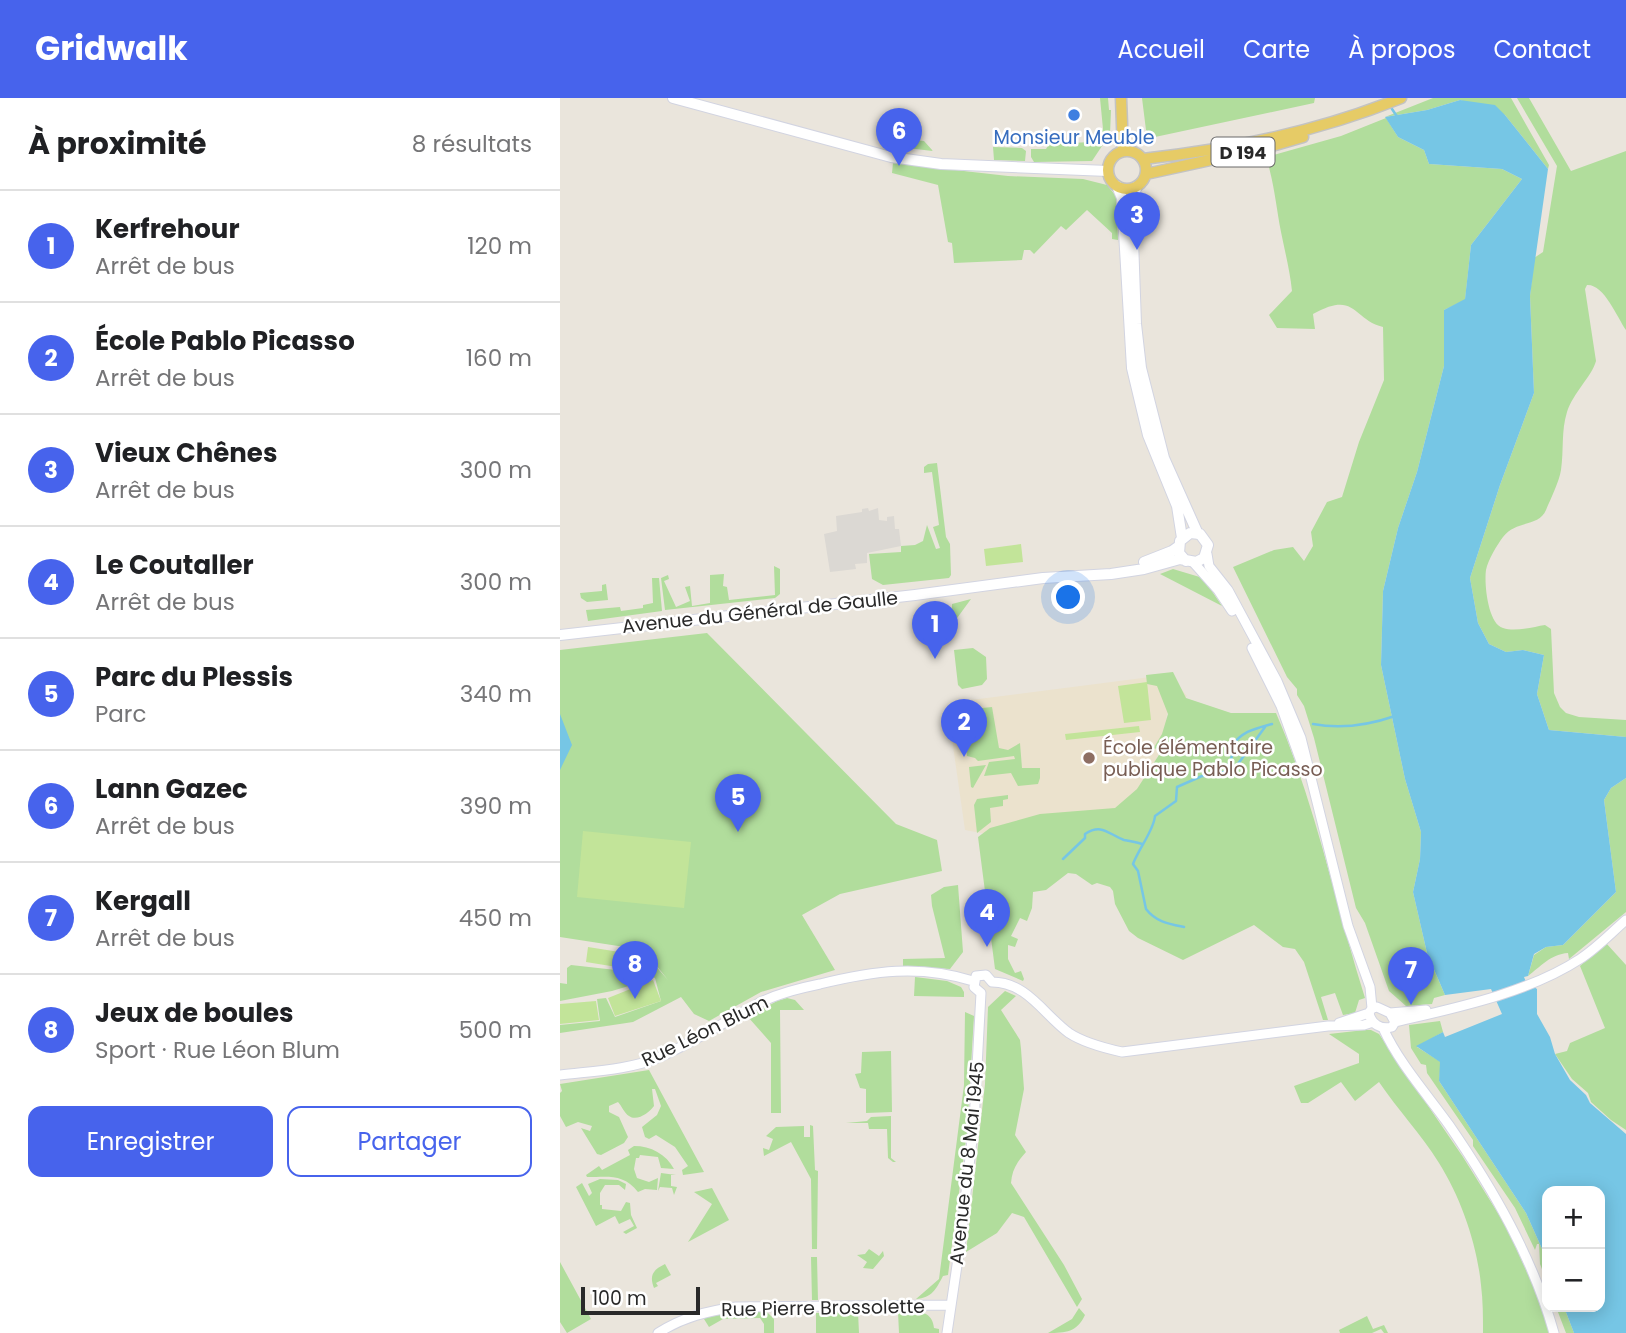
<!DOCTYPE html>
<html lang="fr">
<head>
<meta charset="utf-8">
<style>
	:root { --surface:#fff; --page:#f6f6f6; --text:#202124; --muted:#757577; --line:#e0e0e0; --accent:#4763ec }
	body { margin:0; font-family:Poppins,sans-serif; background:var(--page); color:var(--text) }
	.controls { position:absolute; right:21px; bottom:21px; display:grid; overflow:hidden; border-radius:14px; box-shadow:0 4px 18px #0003 }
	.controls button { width:63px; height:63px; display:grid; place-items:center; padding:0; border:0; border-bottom:2px solid var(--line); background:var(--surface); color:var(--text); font:35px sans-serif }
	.scale { position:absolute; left:21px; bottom:18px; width:119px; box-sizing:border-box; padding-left:7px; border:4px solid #292929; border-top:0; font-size:19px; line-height:24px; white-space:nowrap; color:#292929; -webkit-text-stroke:5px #fff; paint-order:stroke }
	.you { position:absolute; left:509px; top:500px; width:24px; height:24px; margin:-18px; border:5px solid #fff; border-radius:50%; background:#1a73e8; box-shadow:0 0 0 10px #1a73e833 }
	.badge { display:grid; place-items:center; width:46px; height:46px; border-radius:50%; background:var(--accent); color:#fff; font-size:23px; font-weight:700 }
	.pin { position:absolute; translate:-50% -58px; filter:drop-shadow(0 2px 4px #0008) }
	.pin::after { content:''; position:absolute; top:37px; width:24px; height:21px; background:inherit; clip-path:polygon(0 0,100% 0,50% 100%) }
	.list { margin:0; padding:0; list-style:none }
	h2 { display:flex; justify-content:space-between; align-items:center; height:91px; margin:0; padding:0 28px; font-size:30px }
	h2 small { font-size:23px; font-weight:400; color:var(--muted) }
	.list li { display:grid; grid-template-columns:46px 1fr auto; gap:21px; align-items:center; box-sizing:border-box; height:112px; padding:0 28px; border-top:2px solid var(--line) }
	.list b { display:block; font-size:26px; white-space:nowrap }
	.list p { margin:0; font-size:23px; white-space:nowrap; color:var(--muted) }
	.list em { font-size:23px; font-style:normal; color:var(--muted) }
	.actions { display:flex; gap:14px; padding:21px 28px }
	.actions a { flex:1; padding:16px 0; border:2px solid var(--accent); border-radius:14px; text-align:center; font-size:24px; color:var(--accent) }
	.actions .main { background:var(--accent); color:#fff }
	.map { position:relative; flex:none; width:1066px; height:1235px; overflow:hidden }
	header { display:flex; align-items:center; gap:42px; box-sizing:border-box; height:98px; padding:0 35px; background:var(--accent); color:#fff }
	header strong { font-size:33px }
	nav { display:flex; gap:38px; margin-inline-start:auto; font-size:24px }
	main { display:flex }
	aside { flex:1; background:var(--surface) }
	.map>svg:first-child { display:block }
</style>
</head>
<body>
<header>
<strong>Gridwalk</strong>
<nav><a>Accueil</a><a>Carte</a><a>À propos</a><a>Contact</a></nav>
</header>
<main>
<aside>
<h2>À proximité<small>8 résultats</small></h2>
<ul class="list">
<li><span class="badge">1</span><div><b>Kerfrehour</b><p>Arrêt de bus</p></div><em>120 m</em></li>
<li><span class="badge">2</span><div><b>École Pablo Picasso</b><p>Arrêt de bus</p></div><em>160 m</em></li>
<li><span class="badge">3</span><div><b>Vieux Chênes</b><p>Arrêt de bus</p></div><em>300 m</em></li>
<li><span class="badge">4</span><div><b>Le Coutaller</b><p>Arrêt de bus</p></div><em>300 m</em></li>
<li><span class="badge">5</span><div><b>Parc du Plessis</b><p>Parc</p></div><em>340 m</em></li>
<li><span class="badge">6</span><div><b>Lann Gazec</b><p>Arrêt de bus</p></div><em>390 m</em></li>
<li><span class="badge">7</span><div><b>Kergall</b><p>Arrêt de bus</p></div><em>450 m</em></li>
<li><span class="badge">8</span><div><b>Jeux de boules</b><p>Sport · Rue Léon Blum</p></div><em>500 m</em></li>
</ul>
<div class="actions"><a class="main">Enregistrer</a><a>Partager</a></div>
</aside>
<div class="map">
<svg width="1066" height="1235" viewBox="0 0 1066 1235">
	<rect width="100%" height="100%" fill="#eae5dc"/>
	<path fill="#ebe2cd" d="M 606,577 L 612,580 L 627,598 L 607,616 L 603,645 L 585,688 L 556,713 L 426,736 L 405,732 L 392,641 L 403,603 Z"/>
	<path fill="#b1dd9c" d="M 540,0 L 548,0 L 549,12 L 551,12 L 550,36 L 532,63 L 474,64 L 471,59 L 471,51 L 486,51 L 489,46 L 532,44 L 543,31 Z
		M 582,0 L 755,0 L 754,5 L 595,39 L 586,32 Z
		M 873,0 L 951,0 L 989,67 L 988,71 L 945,17 L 900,2 L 867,12 L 825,19 Z
		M 957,0 L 969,0 L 1011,73 L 1066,53 L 1066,232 C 1057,219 1044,186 1027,187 L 1025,191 L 1036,263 C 1032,278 1013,295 1007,314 C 1001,333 1004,352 1001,372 C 999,384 991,400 986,412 C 979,429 956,422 943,439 C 937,447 928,462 926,472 C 924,486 928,526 943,530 C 955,534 973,529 985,527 L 991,531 L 994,595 L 1000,609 L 1006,615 L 1019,619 L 1066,622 L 1066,639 L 989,632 L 977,596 L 984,557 L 963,552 L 946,554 L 929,546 L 918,525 L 910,480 L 940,387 L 974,295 L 970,198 L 974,160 L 983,154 L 997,68 Z
		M 826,20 L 838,39 L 864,52 L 869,66 L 942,71 L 962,81 L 911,147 L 905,202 L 884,212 L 884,268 L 857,374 L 838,430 L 823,493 L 821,567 L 845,681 L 861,734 L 860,761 L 853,794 L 867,855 L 885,897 L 874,900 L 872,906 L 846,908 L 829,893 L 805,825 L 796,810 L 754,640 L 744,608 L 737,597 L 737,591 L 727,579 L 673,469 L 714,452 L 733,449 L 744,463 L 753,448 L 751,434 L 767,404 L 782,399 L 799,344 L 824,282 L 823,229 C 792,221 796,192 753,216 L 755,231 L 717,230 L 709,217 L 732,193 C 730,173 725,154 721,134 C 716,108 714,84 706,59 L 781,38 Z
		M 346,41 L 364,43 L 373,53 L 338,49 Z
		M 433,49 L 462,50 L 466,53 L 465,63 L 434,62 Z
		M 333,65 L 448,78 L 523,81 L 547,87 L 556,98 L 558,142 L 552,141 L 552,135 L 527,112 L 506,132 L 501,128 L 474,156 L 470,152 L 464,152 L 462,162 L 394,165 L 392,145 L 388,144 L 378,87 L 332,75 Z
		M 377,365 L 386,439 L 390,446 L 391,477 L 389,480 L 323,487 L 312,481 L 309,456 L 341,454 L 341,448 L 355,447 L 363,443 L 367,427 L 376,451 L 380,450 L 373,429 L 379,427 L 372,374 L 364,375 L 364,369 L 368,366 Z
		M 214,468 L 220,471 L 220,496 L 215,500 L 105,512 L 101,480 L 108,477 L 109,481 L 104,483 L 116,509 L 130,503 L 125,489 L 130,488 L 132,508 L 150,505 L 150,477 L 164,476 L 163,488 L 167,489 L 169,502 L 215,497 Z
		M 613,471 L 643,480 L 662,508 L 600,476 Z
		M 92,480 L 99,480 L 102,513 L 28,523 L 26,512 L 60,509 L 61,513 L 83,510 L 83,507 L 93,505 Z
		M 46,486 L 48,502 L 27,504 L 21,500 L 20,495 L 42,493 L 42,487 Z
		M 411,501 L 392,527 L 392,506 Z
		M 147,535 L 336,726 L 377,742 L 382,773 L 280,796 L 242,817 L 275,872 L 201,894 L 149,923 L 134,916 L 121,899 L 73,924 L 0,935 L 0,927 L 40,923 L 37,901 L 46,900 L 55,919 L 101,903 L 95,880 L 72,871 L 74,853 L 84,855 L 108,882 L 84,852 L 0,839 L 0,552 Z
		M 413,550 L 426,559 L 427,581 L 422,587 L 402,591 L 398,587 L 394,552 Z
		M 613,574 L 626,600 L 671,615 L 716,615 C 756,707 775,805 805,900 L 799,902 L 795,915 L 783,917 L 775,895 L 761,899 L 768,922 L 763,922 L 744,864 L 735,851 L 723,849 L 694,827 L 623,862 L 578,840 L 569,833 L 555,806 L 553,793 L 550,789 L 537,785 L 532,787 L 516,776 L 508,775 L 486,792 L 473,794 L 472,810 L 467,823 L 460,820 L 451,838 L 458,841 L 455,849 L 448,847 L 448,861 L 455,875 L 461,873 L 464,881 L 463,883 L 435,871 L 418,739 L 430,730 L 480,716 L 555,710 L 577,691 L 604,649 L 593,651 L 602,636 L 608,616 L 597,588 L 587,586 L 586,577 Z
		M 432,609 L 439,650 L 448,652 L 460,645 L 462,670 L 480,670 L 480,680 L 478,686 L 458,688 L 451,675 L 424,678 L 429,664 L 455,661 L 454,658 L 418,663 L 415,660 L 407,658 L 402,612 Z
		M 426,667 L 413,690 L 411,689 L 409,669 Z
		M 1066,680 L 1066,814 L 1009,861 L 1008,855 C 991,856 980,869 968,878 L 974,857 L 986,849 L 1003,847 L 1056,794 L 1044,702 L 1051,690 Z
		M 448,697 L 448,701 L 443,702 L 443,708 L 430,710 L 431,724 L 417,735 L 414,707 L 417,701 Z
		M 398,787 L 403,854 L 390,871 L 343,868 L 343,861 L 385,860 L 372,808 L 371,797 L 384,789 Z
		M 1046,845 L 1066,867 L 1066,1032 L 1051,1022 L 1031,1004 L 1028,995 L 1012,981 L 995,956 L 1007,953 L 1010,945 L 1045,930 L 1020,868 Z
		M 11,867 L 74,874 L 80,876 L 82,884 L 52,893 L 0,903 L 0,885 L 7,886 L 7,870 Z
		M 355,879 L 387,883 L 401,889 L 404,894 L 404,899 L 354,898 Z
		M 445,893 L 456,898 L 441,912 L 460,942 L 461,951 L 464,991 L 455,1037 L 466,1054 C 457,1064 452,1072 451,1085 L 504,1167 L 522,1201 L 517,1209 L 464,1119 L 452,1115 L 437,1135 L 406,1154 L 425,986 L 428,909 Z
		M 227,900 L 235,902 L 244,912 L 220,912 L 221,1015 L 211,1015 L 211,945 L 188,919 L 217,903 Z
		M 405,914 L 414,918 L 407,1034 L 388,1177 L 383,1178 C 376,1191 372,1200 356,1201 L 379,1181 L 404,987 Z
		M 880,923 L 883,934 L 857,949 L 881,964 L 879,983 L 966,1115 L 987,1162 L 987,1184 L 980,1166 L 979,1146 L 977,1146 L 975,1152 L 955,1110 L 913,1048 L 913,1042 L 867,975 L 866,967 L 861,966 L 851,950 L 849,927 Z
		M 805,932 L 811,932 L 819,936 L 903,1059 L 946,1128 L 972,1185 L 990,1235 L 923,1235 C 923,1219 923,1203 921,1187 C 917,1146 901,1100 879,1065 C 861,1036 838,1012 819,984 L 795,1003 L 781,984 L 748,1005 L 741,1005 L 734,988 L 799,965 L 799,956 L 769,936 Z
		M 331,953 L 332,1014 L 306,1015 L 306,991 L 300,990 L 295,976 L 301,975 L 302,954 Z
		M 89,972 L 144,1074 L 123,1077 L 122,1072 L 128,1068 L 115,1049 L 96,1037 L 89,1041 L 85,1039 L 82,1029 L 97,1017 L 101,1008 L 95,991 L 92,991 L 94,1008 C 90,1014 77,1024 69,1018 C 64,1015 62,1008 58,1004 L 49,1008 L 49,1014 L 59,1019 L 68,1039 L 64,1045 L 41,1057 L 37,1056 L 21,1030 L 30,1033 L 32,1028 L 18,1024 L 6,1029 L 0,1018 L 0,995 L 2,993 L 0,986 Z
		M 331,1018 L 331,1060 L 336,1064 L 333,1064 L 328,1060 L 327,1031 L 309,1031 L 308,1025 L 286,1025 L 307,1023 L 311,1019 Z
		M 250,1027 L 253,1028 L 255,1072 L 258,1073 L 257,1151 L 252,1151 L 251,1081 L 231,1044 L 204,1058 L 203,1050 L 209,1052 L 213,1041 L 206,1038 L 216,1029 L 244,1028 L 244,1039 L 250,1039 Z
		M 74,1048 C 91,1048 106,1056 114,1071 L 101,1070 L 98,1059 L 80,1057 L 79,1060 L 76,1060 L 74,1071 L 77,1080 L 89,1084 L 98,1080 L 97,1092 L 85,1091 L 78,1094 C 63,1075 48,1079 27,1079 L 26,1077 L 39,1068 L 42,1072 L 70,1057 L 68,1052 Z
		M 101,1075 L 116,1077 L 111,1077 L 111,1088 L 117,1089 L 114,1097 L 112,1090 L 100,1089 L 98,1093 Z
		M 40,1081 L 58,1082 L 66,1086 L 65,1092 L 59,1087 L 45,1087 L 40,1095 L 40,1107 L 42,1107 L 42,1111 L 61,1113 L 66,1104 L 70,1105 L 71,1117 L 77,1130 L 66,1136 L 63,1134 L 74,1128 L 70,1121 L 59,1126 L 55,1118 L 36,1128 L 16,1089 L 22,1085 L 29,1098 L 32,1095 L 28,1086 Z
		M 152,1090 L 169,1122 L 128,1144 L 152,1106 L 134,1094 Z
		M 309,1151 L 319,1158 L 323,1153 L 324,1158 L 313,1171 L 303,1170 L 307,1164 L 297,1157 L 305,1156 Z
		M 251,1159 L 257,1159 L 258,1202 L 252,1202 Z
		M 0,1164 L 31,1221 L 7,1235 L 0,1224 Z
		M 105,1166 L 111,1177 L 96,1185 L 98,1188 L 94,1190 C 89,1177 93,1172 105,1166 Z
		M 996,1209 L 1004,1209 L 1014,1235 L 1006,1235 Z
		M 519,1210 L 525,1217 C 517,1234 506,1235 488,1235 L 512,1221 Z
		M 176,1214 L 207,1214 L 214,1221 L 214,1235 L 204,1235 L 204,1226 L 200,1220 L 163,1221 L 149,1229 L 144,1221 L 147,1218 Z
		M 298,1214 L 299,1235 L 256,1235 L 256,1215 Z
		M 338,1214 C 355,1214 372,1210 374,1230 L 379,1231 L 379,1235 L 339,1235 Z
		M 807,1218 L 813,1231 L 824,1227 L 828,1235 L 824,1235 L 821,1231 L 812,1235 L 780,1235 L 779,1232 Z"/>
	<path fill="#c2e499" d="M 461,446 L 463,464 L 426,468 L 424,451 Z
		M 587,584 L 591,622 L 564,625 L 558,588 Z
		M 579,628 L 580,634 L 506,642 L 505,636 Z
		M 23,733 L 131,744 L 124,810 L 17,799 Z
		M 28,849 L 72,856 L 69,871 L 26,864 Z
		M 93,882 L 101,903 L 55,918 L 48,900 Z
		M 36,903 L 39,922 L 0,926 L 0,906 Z"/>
	<path fill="#dbd8d3" d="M 308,410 L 309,413 L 318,410 L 319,422 L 327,423 L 327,419 L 334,418 L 335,431 L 339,431 L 341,448 L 307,455 L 307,465 L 295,466 L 296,471 L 270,474 L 264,436 L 277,433 L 276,418 L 302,414 L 302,411 Z"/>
	<path fill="#76c6e5" d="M 900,2 L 935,7 L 945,17 L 988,71 L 970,198 L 974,295 L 940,387 L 910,480 L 918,525 L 929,546 L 946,554 L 963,552 L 984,557 L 977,596 L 989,632 L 1066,639 L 1066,680 L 1051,690 L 1044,702 L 1056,794 L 1003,847 L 986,849 L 974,856 L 968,878 L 964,879 L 966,884 L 977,891 L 977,916 L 990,939 L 995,956 L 1010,982 L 1026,997 L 1030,1005 L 1066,1036 L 1066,1235 L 1014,1235 L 1004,1209 L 1040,1209 L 1040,1093 L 987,1093 L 987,1162 L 966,1115 L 879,983 L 880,964 L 856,948 L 883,934 L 885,939 L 942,916 L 931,891 L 885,897 L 867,855 L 853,794 L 860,761 L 861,734 L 845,681 L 821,567 L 823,493 L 838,430 L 857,374 L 884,268 L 884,212 L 905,201 L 911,147 L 962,81 L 942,71 L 869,66 L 864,52 L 838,39 L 825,19 L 867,12 Z
		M 0,616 L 12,647 L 0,672 Z"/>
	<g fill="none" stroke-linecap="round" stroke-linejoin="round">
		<path stroke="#76c6e5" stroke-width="2.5" d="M 830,8 L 838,20
			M 753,626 C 779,631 809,627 835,618
			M 666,673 L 675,670 L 705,629
			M 503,761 L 525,740 L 525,736 C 542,725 548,736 564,742 C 570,743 576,744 582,746
			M 624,829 C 609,826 596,824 586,811 L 578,773 L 573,766 C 579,750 594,732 595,718 L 616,703 L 617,689 L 642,678 L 655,678 L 666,673 L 672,658 L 671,649 C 682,633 694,631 712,626"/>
		<g stroke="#d2d4e1" stroke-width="11">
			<path id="tertiary" d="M 647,456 L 649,468 L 668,492 L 717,583 L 741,640 L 788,828 L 810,889 L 812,910
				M 633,464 L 658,492 L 672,513
				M 692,550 L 721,608 L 743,669
				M 432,884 C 467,884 484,917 509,935 C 524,945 544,950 562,954 L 768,928 L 804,927 L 813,924
				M 421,895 L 414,889 L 416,878 L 426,877 L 432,884
				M 817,909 L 830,915 L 835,924 L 832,929 C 821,932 811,926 809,915 L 812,910 Z
				M 830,915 L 866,912
				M 835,924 C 895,910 968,895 1020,861 C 1037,850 1051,835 1066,822
				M 779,925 L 809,915
				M 823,930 C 839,965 866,995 889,1027 C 933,1091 973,1160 994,1235
				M 0,977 C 33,973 69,972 100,959 C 134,944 166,923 199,905 C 217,896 240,890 260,886 C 313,873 359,866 413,883
				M 98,1235 C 123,1219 148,1213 176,1209 L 391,1207
				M 387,1235 L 400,1147 L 414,1024 L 421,895"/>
		</g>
		<g stroke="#d2d4e1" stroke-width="12">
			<path id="secondary" d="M 113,0 L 331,59 L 381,66 L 548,73
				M 557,88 L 562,100 L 572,270 L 588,337 L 617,408 L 622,440
				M 576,89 L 572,114 L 576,226 L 581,270 L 604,360 L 638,436
				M 584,464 L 612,453 L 619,448
				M 0,537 L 355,497 L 483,480 L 551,476 L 584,471 L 620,461 L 636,464 L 644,460 L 648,447 L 640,436 L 630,435 L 620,443 L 619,455 L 626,463"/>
		</g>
		<g stroke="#c3c3c3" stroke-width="13">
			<path id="primary" d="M 561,0 L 563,53
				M548 72a19 19 0 1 1 38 0a19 19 0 1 1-38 0Z
				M 583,61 C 672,51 757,34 841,0
				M 586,76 L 701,51 L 743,39"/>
		</g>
		<use href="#tertiary" stroke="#fff" stroke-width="9"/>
		<use href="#secondary" stroke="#fff" stroke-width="10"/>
		<use href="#primary" stroke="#e6cb66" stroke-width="10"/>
	</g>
	<circle fill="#3f7fe0" stroke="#fff" stroke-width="2.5" cx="514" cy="17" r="7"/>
	<circle fill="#8d6e63" stroke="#fff" stroke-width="2.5" cx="529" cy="660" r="7"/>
	<g text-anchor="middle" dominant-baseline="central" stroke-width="5" stroke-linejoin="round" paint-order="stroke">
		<rect fill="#fff" stroke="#696969" stroke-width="2" x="651.5" y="39.5" width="63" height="29" rx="5"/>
		<g font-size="18" font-weight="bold" fill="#292929">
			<text x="683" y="54">D 194</text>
		</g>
		<g font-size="19" fill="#366cbe" stroke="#fff">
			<text x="514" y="39">Monsieur Meuble</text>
		</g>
		<g font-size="19" fill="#292929" stroke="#fff">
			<text transform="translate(200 514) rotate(-6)">Avenue du Général de Gaulle</text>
			<text transform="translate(145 933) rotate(-26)">Rue Léon Blum</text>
			<text transform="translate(407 1065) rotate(-84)">Avenue du 8 Mai 1945</text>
			<text transform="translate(263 1210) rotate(-1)">Rue Pierre Brossolette</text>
		</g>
		<g font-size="19" fill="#785e54" stroke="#fff" text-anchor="start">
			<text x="543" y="649">École élémentaire<tspan x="543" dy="22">publique Pablo Picasso</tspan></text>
		</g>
	</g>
</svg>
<div class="controls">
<button>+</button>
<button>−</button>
</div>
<div class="scale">100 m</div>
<div class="you"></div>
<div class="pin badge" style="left:375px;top:561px">1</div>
<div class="pin badge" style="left:404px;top:659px">2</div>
<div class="pin badge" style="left:577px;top:152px">3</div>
<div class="pin badge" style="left:427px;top:849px">4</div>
<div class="pin badge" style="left:178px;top:734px">5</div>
<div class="pin badge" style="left:339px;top:68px">6</div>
<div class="pin badge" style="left:851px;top:907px">7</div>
<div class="pin badge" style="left:75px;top:901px">8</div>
</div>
</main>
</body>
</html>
